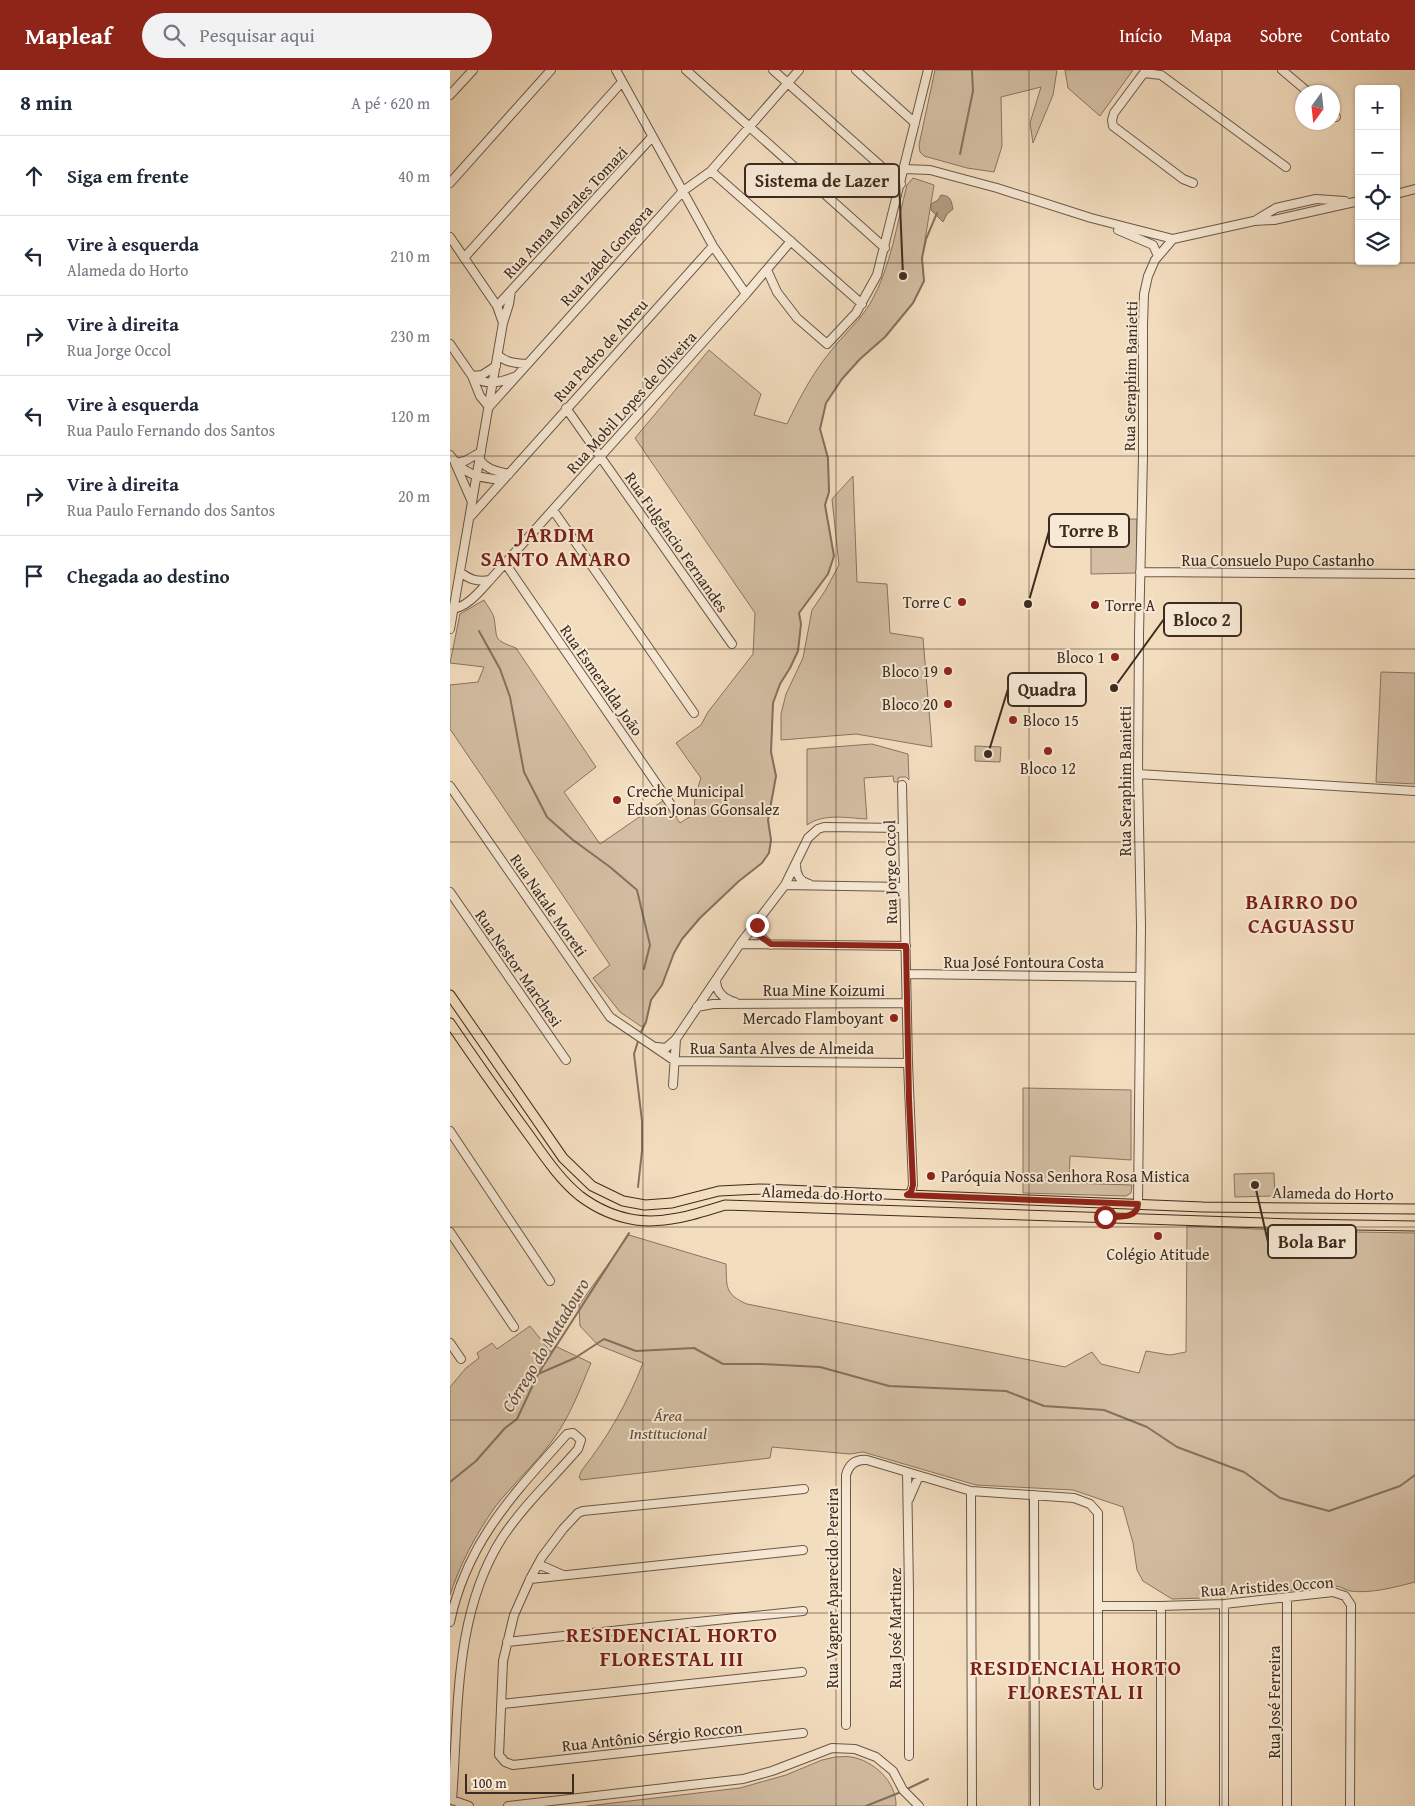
<!DOCTYPE html>
<html lang="pt">
<head>
<meta charset="utf-8">
<style>
	:root { --surface:#fff; --page:#f2f2f3; --text:#1f2937; --muted:#747a83; --line:#e0e1e3; --accent:#8f2418 }
	body { margin:0; font-family:"Gentium Book Plus",serif; background:var(--page); color:var(--text) }
	.controls { position:absolute; right:15px; top:15px; display:grid; overflow:hidden; border-radius:5px; box-shadow:0 1px 4px #0004 }
	.controls button { width:45px; height:45px; display:grid; place-items:center; padding:0; border:0; border-bottom:1px solid var(--line); background:var(--surface); color:var(--text); font:25px sans-serif }
	.compass { position:absolute; left:845px; top:15px; width:45px; height:45px; border-radius:50%; background:var(--surface); box-shadow:0 1px 4px #0004; rotate:195deg }
	.scale { position:absolute; left:15px; bottom:12px; width:109px; box-sizing:border-box; padding-left:5px; border:2px solid #3d2b1f; border-top:0; font-size:14px; line-height:18px; white-space:nowrap; color:#3d2b1f; -webkit-text-stroke:4px #f7e9d5; paint-order:stroke }
	.stop { position:absolute; width:15px; height:15px; margin:-11px; border:4px solid #8f2418; border-radius:50%; background:#fff }
	.stop.end { background:#8f2418; border-color:#fff; box-shadow:0 1px 5px #0008 }
	.list { margin:0; padding:0; list-style:none }
	h2 { display:flex; justify-content:space-between; align-items:center; height:65px; margin:0; padding:0 20px; font-size:21px }
	h2 small { font-size:16px; font-weight:400; color:var(--muted) }
	.list li { display:grid; grid-template-columns:32px 1fr auto; gap:15px; align-items:center; box-sizing:border-box; height:80px; padding:0 20px; border-top:1px solid var(--line) }
	.list b { display:block; font-size:19px; white-space:nowrap }
	.list p { margin:0; font-size:16px; white-space:nowrap; color:var(--muted) }
	.list em { font-size:16px; font-style:normal; color:var(--muted) }
	.icon { flex:none; width:28px; height:28px; fill:none; stroke:currentColor; stroke-width:2; stroke-linecap:round; stroke-linejoin:round }
	.map { position:relative; flex:none; width:965px; height:1736px; overflow:hidden }
	header { display:flex; align-items:center; gap:30px; box-sizing:border-box; height:70px; padding:0 25px; background:var(--accent); color:#fff }
	header strong { font-size:24px }
	nav { display:flex; gap:28px; margin-inline-start:auto; font-size:18px }
	.search { width:350px; height:45px; background:var(--page); display:flex; align-items:center; gap:12px; box-sizing:border-box; padding:0 18px; border-radius:28px; color:var(--muted); font-size:19px }
	main { display:flex }
	aside { flex:1; background:var(--surface) }
	.map>svg:first-child { display:block }
</style>
</head>
<body>
<header>
<strong>Mapleaf</strong>
<div class="search"><svg class="icon" aria-label="search" viewBox="0 0 24 24"><circle cx="10" cy="10" r="6"/><path d="M15 15l6 6"/></svg>Pesquisar aqui</div>
<nav><a>Início</a><a>Mapa</a><a>Sobre</a><a>Contato</a></nav>
</header>
<main>
<aside>
<h2>8 min<small>A pé · 620 m</small></h2>
<ul class="list">
<li><svg class="icon" aria-label="ahead" viewBox="0 0 24 24"><path d="M12 20V5M6 11l6-6 6 6"/></svg><div><b>Siga em frente</b></div><em>40 m</em></li>
<li><svg class="icon" aria-label="left" viewBox="0 0 24 24"><path d="M17 20v-9H6M10 6l-5 5 5 5"/></svg><div><b>Vire à esquerda</b><p>Alameda do Horto</p></div><em>210 m</em></li>
<li><svg class="icon" aria-label="right" viewBox="0 0 24 24"><path d="M7 20v-9h11M14 6l5 5-5 5"/></svg><div><b>Vire à direita</b><p>Rua Jorge Occol</p></div><em>230 m</em></li>
<li><svg class="icon" aria-label="left" viewBox="0 0 24 24"><path d="M17 20v-9H6M10 6l-5 5 5 5"/></svg><div><b>Vire à esquerda</b><p>Rua Paulo Fernando dos Santos</p></div><em>120 m</em></li>
<li><svg class="icon" aria-label="right" viewBox="0 0 24 24"><path d="M7 20v-9h11M14 6l5 5-5 5"/></svg><div><b>Vire à direita</b><p>Rua Paulo Fernando dos Santos</p></div><em>20 m</em></li>
<li><svg class="icon" aria-label="arrive" viewBox="0 0 24 24"><path d="M6 21V4h12l-3 4 3 4H6"/></svg><div><b>Chegada ao destino</b></div></li>
</ul>
</aside>
<div class="map">
<svg width="965" height="1736" viewBox="0 0 965 1736">
	<rect width="100%" height="100%" fill="#f3ddbf"/>
	<filter id="stains"><feTurbulence type="fractalNoise" baseFrequency=".004" numOctaves="4"/><feColorMatrix values="0 0 0 0 .2 0 0 0 0 .09 0 0 0 0 .02 0 0 0 .5 -.17"/></filter>
	<radialGradient id="worn" r=".72"><stop offset=".6" stop-color="#630" stop-opacity="0"/><stop offset="1" stop-color="#630" stop-opacity=".3"/></radialGradient>
	<path fill="#d4bfa4" stroke="#887562" d="M 485,0 L 607,0 L 603,25 L 583,73 L 580,53 L 591,17 L 551,27 L 552,76 L 544,102 L 517,98 L 474,86 L 470,82 L 469,75 Z
		M 615,0 L 683,0 L 650,46 L 618,18 Z
		M 463,108 L 484,115 L 472,188 L 474,211 L 463,233 L 435,267 L 410,289 L 392,309 L 376,333 L 370,359 L 378,388 L 379,422 L 375,435 L 384,486 L 378,504 L 349,543 L 351,554 L 348,581 L 340,598 L 330,614 L 323,633 L 321,682 L 326,706 L 318,750 L 321,770 L 319,783 L 312,793 L 289,811 L 250,848 L 232,869 L 224,883 L 212,915 L 201,930 L 196,952 L 192,957 L 170,942 L 143,908 L 160,895 L 0,659 L 0,615 L 28,612 L 34,597 L 0,593 L 10,544 L 34,530 C 37,536 43,542 44,548 C 48,570 42,569 66,578 L 146,697 L 114,722 L 150,774 L 214,730 L 230,753 L 244,744 L 245,726 L 251,708 L 226,673 L 251,655 L 258,642 L 303,584 L 305,543 L 185,368 L 259,280 L 311,324 L 304,345 L 337,354 C 349,329 362,304 380,282 C 393,265 410,251 421,232 C 441,197 447,153 457,115 Z
		M 403,406 L 407,512 L 437,514 L 440,563 L 473,568 L 482,677 L 406,664 L 331,670 L 331,644 L 336,624 L 353,588 L 362,540 L 375,521 L 389,495 L 382,429 Z
		M 687,449 L 687,503 L 641,504 L 641,450 Z
		M 931,602 L 965,603 L 965,714 L 926,712 Z
		M 422,674 L 458,684 L 459,710 L 456,707 L 451,707 L 448,708 L 448,712 L 444,712 L 443,706 L 414,708 L 417,749 C 397,748 374,743 357,755 L 357,679 Z
		M 525,676 L 551,677 L 550,692 L 525,691 Z
		M 573,1018 L 681,1020 L 681,1090 L 620,1086 L 619,1113 L 682,1115 L 681,1123 L 676,1126 L 573,1123 Z
		M 824,1103 L 825,1126 L 785,1127 L 784,1104 Z
		M 737,1156 L 852,1161 L 965,1163 L 965,1512 C 946,1517 920,1524 900,1521 C 895,1520 891,1516 885,1516 L 754,1528 L 722,1529 L 693,1511 L 687,1500 L 683,1473 L 673,1437 L 623,1420 L 526,1415 L 413,1382 L 400,1384 L 322,1377 L 320,1388 L 131,1410 L 129,1407 L 132,1400 C 158,1367 178,1332 193,1293 L 148,1275 L 130,1256 L 129,1235 L 179,1165 L 276,1194 C 277,1217 274,1224 297,1234 L 615,1297 L 642,1282 L 651,1294 L 689,1303 L 696,1281 L 720,1285 L 736,1282 Z
		M 80,1256 L 101,1282 L 105,1276 L 141,1293 C 130,1319 120,1347 102,1371 C 85,1394 63,1414 45,1437 C 26,1464 10,1494 0,1525 L 0,1317 L 16,1298 L 29,1288 L 27,1283 L 42,1273 L 47,1279 Z
		M 385,1687 C 390,1687 396,1686 401,1687 C 423,1690 447,1712 446,1736 L 137,1736 L 290,1718 L 336,1705 L 372,1690 Z"/>
	<path fill="#b5a089" stroke="#85715f" d="M 491,125 C 501,126 501,130 503,139 L 497,144 L 493,152 L 481,140 L 481,134 L 488,130 Z"/>
	<g fill="none" stroke-linecap="round" stroke-linejoin="round">
		<path stroke="#85715f" stroke-width="2" d="M 510,84 L 523,21 L 522,0
			M 29,561 L 50,599 L 60,627 L 74,702 L 97,747 L 123,770 L 160,797 L 187,820 L 200,875 L 194,899
			M 190,964 L 196,952 L 201,930 L 212,915 L 224,883 L 232,869 L 250,848 L 289,811 L 312,793 L 319,783 L 321,770 L 318,750 L 326,706 L 321,682 L 323,633 L 330,614 L 340,598 L 348,581 L 351,554 L 349,543 L 378,504 L 384,486 L 375,435 L 379,422 L 378,388 L 370,359 L 376,333 L 392,309 L 410,289 L 435,267 L 463,233 L 474,211 L 472,188 L 476,169 L 487,143
			M 188,1117 L 192,1081 L 192,1051 L 184,984 L 189,968
			M 88,1304 L 125,1288 L 154,1269 L 186,1281 L 244,1278 L 273,1294 L 311,1294 L 370,1297 L 439,1316 L 556,1321 L 594,1336 L 654,1340 L 697,1357 L 727,1377 L 794,1402 L 830,1428 L 879,1441 L 950,1416 L 965,1405
			M 0,1412 L 26,1391 L 55,1358 L 67,1349 L 88,1304 L 179,1163
			M 455,1720 L 478,1709
			M 416,1736 L 451,1722"/>
		<g stroke="#6a5847" stroke-width="10">
			<path id="minor" d="M 166,0 L 263,176 L 296,224
				M 236,0 L 435,178
				M 323,0 L 451,114
				M 406,0 L 465,53
				M 696,0 L 664,43 L 662,50 L 663,56 L 733,109 L 743,113
				M 832,0 L 858,22
				M 694,3 L 711,5 L 836,97
				M 0,25 L 23,0
				M 882,44 L 886,47
				M 454,99 L 480,100 L 547,118 L 641,148 L 723,169
				M 261,101 L 412,234
				M 0,113 L 101,0
				M 946,124 L 965,119
				M 806,150 L 826,138 L 866,129 L 895,131
				M 668,160 L 703,175 L 708,186
				M 0,167 L 47,236 L 53,253 L 0,559
				M 14,188 L 172,12
				M 317,200 L 327,222 L 347,248 L 377,274 L 406,243 L 427,205 L 478,0
				M 47,236 L 202,67
				M 53,253 L 59,234 L 61,221
				M 0,274 L 22,306 L 30,326 L 39,337 L 233,121 L 261,101 L 349,0
				M 48,285 C 56,293 66,293 77,294
				M 22,306 C 37,316 48,313 64,307
				M 22,306 L 32,305 L 46,296
				M 116,338 L 282,574
				M 0,385 C 13,405 30,408 53,410
				M 30,390 C 37,400 47,401 59,404
				M 22,432 L 5,393 L 15,391 L 31,382
				M 103,440 L 244,643
				M 21,446 L 263,176
				M 55,493 L 226,742
				M 10,502 C 20,510 28,512 40,510
				M 690,502 L 965,504
				M 0,539 C 16,539 30,521 40,510 L 296,224 L 341,171
				M 688,704 L 965,721
				M 452,715 L 458,993 L 463,1115 L 461,1122 L 457,1125
				M 0,716 L 160,947 L 225,991 L 458,993
				M 346,795 C 346,804 350,812 359,814
				M 335,815 L 454,817
				M 0,822 L 116,990
				M 308,850 C 306,862 311,869 321,875
				M 290,874 L 456,876
				M 457,904 L 690,907
				M 266,910 C 266,923 274,929 285,932
				M 247,937 L 263,934 L 457,933
				M 207,977 L 216,978 L 226,969 L 290,874 L 335,815 L 358,768 L 368,759 L 374,757 L 453,758
				M 223,1015 L 226,969
				M 0,1061 L 100,1211
				M 688,1134 L 691,856 L 688,704 L 689,564 L 693,387 L 693,254 L 694,224 L 698,206 L 705,190 L 723,169 L 804,151 L 824,150 L 909,131
				M 0,1162 L 64,1257
				M 0,1273 L 11,1289
				M 457,1402 L 459,1520 L 459,1686
				M 521,1421 L 522,1736
				M 584,1425 L 585,1736
				M 459,1429 L 469,1406
				M 88,1494 L 113,1505
				M 80,1509 L 353,1480
				M 837,1528 L 837,1736
				M 774,1534 L 774,1736
				M 648,1536 L 711,1536 L 774,1534 L 883,1522 L 895,1526 L 901,1535 L 900,1736
				M 711,1536 L 711,1736
				M 0,1552 C 17,1471 64,1424 117,1364 L 123,1363 L 131,1370 L 128,1379 C 103,1408 73,1436 52,1468 C 3,1545 9,1642 2,1730 L 19,1736
				M 57,1572 L 353,1541
				M 52,1634 L 352,1602
				M 396,1655 L 396,1405 C 399,1394 406,1389 417,1390 L 521,1421 L 624,1428 L 640,1434 L 648,1443 L 648,1715
				M 353,1663 L 63,1695 L 55,1692 L 49,1685 L 53,1591 L 64,1545 L 80,1509 L 92,1487 L 113,1459 L 128,1443 L 133,1441 L 354,1419
				M 58,1736 L 293,1709 L 322,1701 L 382,1678 L 405,1679 L 426,1687 L 443,1701 L 453,1720 L 469,1736"/>
		</g>
		<g stroke="#3d2b1f" stroke-width="11">
			<path id="major" d="M 0,925 L 113,1088 L 142,1116 L 173,1131 L 195,1135 L 222,1133 L 269,1121 L 310,1119 L 753,1137 L 965,1139
				M 0,953 C 26,991 52,1028 79,1065 C 94,1086 110,1110 130,1126 C 146,1138 166,1147 186,1150 C 217,1154 246,1144 275,1135 L 844,1154 L 965,1156"/>
		</g>
		<use href="#minor" stroke="#f7e9d5" stroke-width="8"/>
		<use href="#major" stroke="#f3ddbf" stroke-width="9"/>
	</g>
	<g fill="none" stroke-linecap="round" stroke-linejoin="round">
		<path stroke="#8f2418" stroke-width="6" d="M 307,855 L 311,867 L 321,874 L 456,876 L 459,1030 L 463,1115 L 461,1122 L 457,1125 L 688,1134 C 687,1150 667,1146 655,1147"/>
	</g>
	<path fill="none" stroke="#3d2b1f" stroke-width="1" stroke-opacity="0.55" d="M 193,0 L 193,1736M 386,0 L 386,1736M 579,0 L 579,1736M 772,0 L 772,1736M 0,193 L 965,193M 0,386 L 965,386M 0,579 L 965,579M 0,772 L 965,772M 0,964 L 965,964M 0,1157 L 965,1157M 0,1350 L 965,1350M 0,1543 L 965,1543"/>
	<g fill="#8f2418" stroke="#f7e9d5" stroke-width="2">
		<circle cx="512" cy="532" r="5"/>
		<circle cx="645" cy="535" r="5"/>
		<circle cx="665" cy="587" r="5"/>
		<circle cx="498" cy="601" r="5"/>
		<circle cx="498" cy="634" r="5"/>
		<circle cx="563" cy="650" r="5"/>
		<circle cx="598" cy="681" r="5"/>
		<circle cx="167" cy="730" r="5"/>
		<circle cx="444" cy="948" r="5"/>
		<circle cx="481" cy="1106" r="5"/>
		<circle cx="708" cy="1166" r="5"/>
	</g>
	<g text-anchor="middle" dominant-baseline="central" stroke-width="4" stroke-linejoin="round" paint-order="stroke">
		<g font-size="16" fill="#3d2b1f" stroke="#f7e9d5">
			<text transform="translate(115 142) rotate(-47)">Rua Anna Morales Tomazi</text>
			<text transform="translate(156 185) rotate(-48)">Rua Izabel Gongora</text>
			<text transform="translate(150 280) rotate(-48)">Rua Pedro de Abreu</text>
			<text transform="translate(680 306) rotate(-89)">Rua Seraphim Banietti</text>
			<text transform="translate(181 332) rotate(-48)">Rua Mobil Lopes de Oliveira</text>
			<text transform="translate(227 472) rotate(55)">Rua Fulgêncio Fernandes</text>
			<text x="828" y="490">Rua Consuelo Pupo Castanho</text>
			<text transform="translate(152 610) rotate(55)">Rua Esmeralda João</text>
			<text transform="translate(675 711) rotate(-90)">Rua Seraphim Banietti</text>
			<text transform="translate(440 802) rotate(-91)">Rua Jorge Occol</text>
			<text transform="translate(99 835) rotate(55)">Rua Natale Moreti</text>
			<text x="574" y="892">Rua José Fontoura Costa</text>
			<text transform="translate(69 898) rotate(55)">Rua Nestor Marchesi</text>
			<text x="374" y="920">Rua Mine Koizumi</text>
			<text x="332" y="978">Rua Santa Alves de Almeida</text>
			<text transform="translate(372 1123) rotate(2)">Alameda do Horto</text>
			<text transform="translate(883 1123) rotate(1)">Alameda do Horto</text>
			<text transform="translate(817 1516) rotate(-4)">Rua Aristides Occon</text>
			<text transform="translate(382 1518) rotate(-90)">Rua Vagner Aparecido Pereira</text>
			<text transform="translate(445 1558) rotate(-90)">Rua José Martinez</text>
			<text transform="translate(824 1632) rotate(-90)">Rua José Ferreira</text>
			<text transform="translate(202 1666) rotate(-6)">Rua Antônio Sérgio Roccon</text>
		</g>
		<g font-size="16" fill="#3d2b1f" stroke="#f7e9d5" text-anchor="end">
			<text x="502" y="532">Torre C</text>
			<text x="655" y="535" text-anchor="start">Torre A</text>
			<text x="655" y="587">Bloco 1</text>
			<text x="488" y="601">Bloco 19</text>
			<text x="488" y="634">Bloco 20</text>
			<text x="573" y="650" text-anchor="start">Bloco 15</text>
			<text x="598" y="698" text-anchor="middle">Bloco 12</text>
			<text x="177" y="721" text-anchor="start">Creche Municipal<tspan x="177" dy="18">Edson Jonas GGonsalez</tspan></text>
			<text x="434" y="948">Mercado Flamboyant</text>
			<text x="491" y="1106" text-anchor="start">Paróquia Nossa Senhora Rosa Mistica</text>
			<text x="708" y="1184" text-anchor="middle">Colégio Atitude</text>
		</g>
		<g font-size="16" font-style="italic" fill="#5b493a" stroke="#f7e9d5">
			<text x="218" y="1345">Área<tspan x="218" dy="18">Institucional</tspan></text>
		</g>
		<g font-size="18" font-style="italic" fill="#614e3f" stroke="#f7e9d5">
			<text transform="translate(95 1275) rotate(-59)">Córrego do Matadouro</text>
		</g>
		<g font-size="21" font-weight="bold" letter-spacing="1" fill="#7a1f14" stroke="#f7e9d5">
			<text x="106" y="464">JARDIM<tspan x="106" dy="24">SANTO AMARO</tspan></text>
			<text x="852" y="831">BAIRRO DO<tspan x="852" dy="24">CAGUASSU</tspan></text>
			<text x="222" y="1564">RESIDENCIAL HORTO<tspan x="222" dy="24">FLORESTAL III</tspan></text>
			<text x="626" y="1597">RESIDENCIAL HORTO<tspan x="626" dy="24">FLORESTAL II</tspan></text>
		</g>
	</g>
	<path fill="none" stroke="#3d2b1f" stroke-width="2" d="M453 206L449 110M578 534L599 461M664 618L714 549M538 684L558 619M805 1115L818 1172"/>
	<g fill="#3d2b1f" stroke="#f7e9d5" stroke-width="2">
		<circle cx="453" cy="206" r="5"/>
		<circle cx="578" cy="534" r="5"/>
		<circle cx="664" cy="618" r="5"/>
		<circle cx="538" cy="684" r="5"/>
		<circle cx="805" cy="1115" r="5"/>
	</g>
	<g fill="#f7e9d5" stroke="#3d2b1f" stroke-width="2">
		<rect x="295" y="94" width="154" height="33" rx="5"/>
		<rect x="599" y="444" width="80" height="33" rx="5"/>
		<rect x="714" y="533" width="77" height="33" rx="5"/>
		<rect x="558" y="603" width="78" height="33" rx="5"/>
		<rect x="818" y="1155" width="88" height="33" rx="5"/>
	</g>
	<g font-size="18" text-anchor="middle" font-weight="bold" fill="#3d2b1f">
		<text x="372" y="117">Sistema de Lazer</text>
		<text x="639" y="467">Torre B</text>
		<text x="752" y="556">Bloco 2</text>
		<text x="597" y="626">Quadra</text>
		<text x="862" y="1178">Bola Bar</text>
	</g>
	<rect width="100%" height="100%" filter="url(#stains)"/>
	<rect width="100%" height="100%" fill="url(#worn)"/>
</svg>
<div class="controls">
<button>+</button>
<button>−</button>
<button><svg class="icon" aria-label="locate" viewBox="0 0 24 24"><circle cx="12" cy="12" r="6"/><path d="M12 2v4M12 18v4M2 12h4M18 12h4"/></svg></button>
<button><svg class="icon" aria-label="layers" viewBox="0 0 24 24"><path d="M12 4l9 5-9 5-9-5zM3 14l9 5 9-5"/></svg></button>
</div>
<svg class="compass" viewBox="-18 -18 36 36"><path d="M0-13l5 13h-10z" fill="#e53935"/><path d="M0 13l5-13h-10z" fill="#747a83"/></svg>
<div class="scale">100 m</div>
<div class="stop" style="left:655px;top:1147px"></div>
<div class="stop end" style="left:307px;top:855px"></div>
</div>
</main>
</body>
</html>
